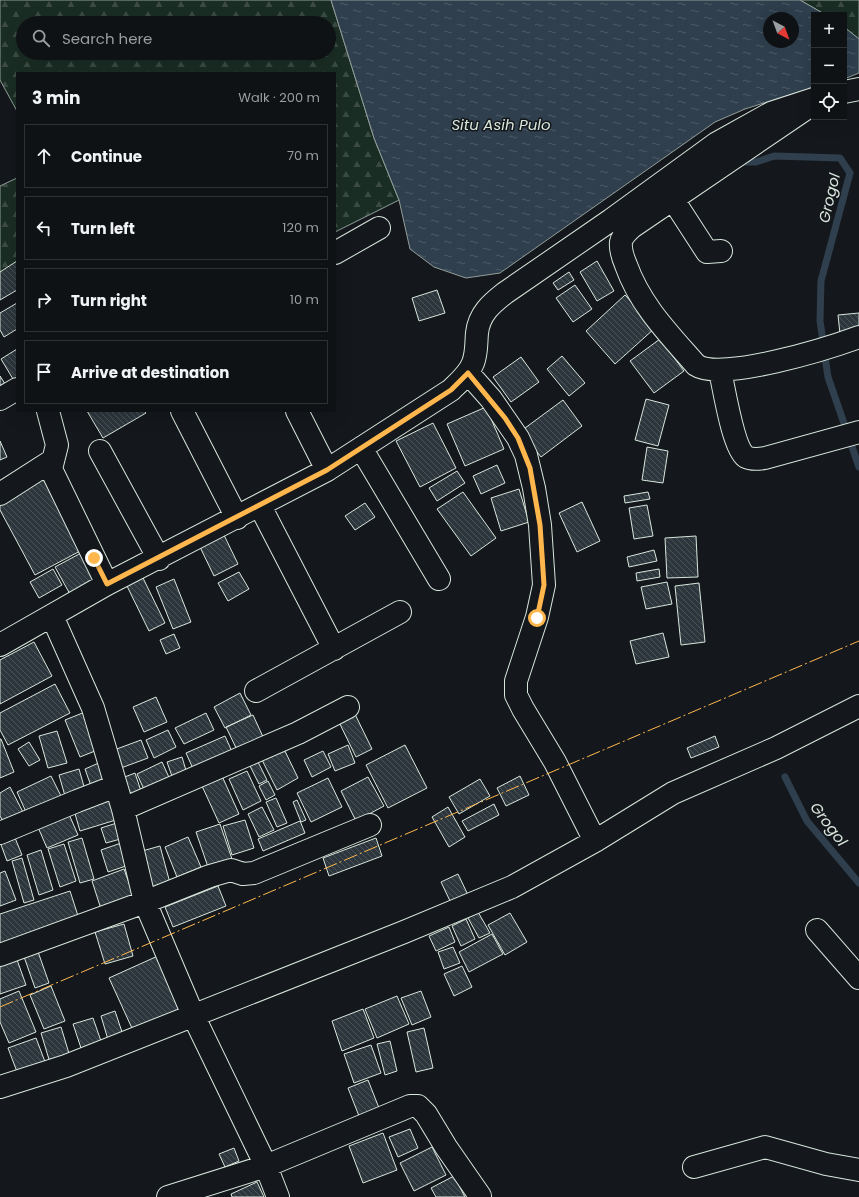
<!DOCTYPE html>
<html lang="en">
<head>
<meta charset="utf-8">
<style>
	:root { --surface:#0f1215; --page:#181b1e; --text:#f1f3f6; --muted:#9b9ea0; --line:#2f3234 }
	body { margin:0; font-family:Poppins,sans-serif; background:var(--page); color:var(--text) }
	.controls { position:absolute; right:12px; top:12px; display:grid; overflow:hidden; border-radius:0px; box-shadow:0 4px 16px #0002 }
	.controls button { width:36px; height:36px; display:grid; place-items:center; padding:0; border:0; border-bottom:1px solid var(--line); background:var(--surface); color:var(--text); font:20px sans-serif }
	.compass { position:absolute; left:763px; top:12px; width:36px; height:36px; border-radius:50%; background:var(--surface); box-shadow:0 4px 16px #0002; rotate:139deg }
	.stop { position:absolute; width:12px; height:12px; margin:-9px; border:3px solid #ffb74d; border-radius:50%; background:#fff }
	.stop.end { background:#ffb74d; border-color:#fff; box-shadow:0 1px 4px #0008 }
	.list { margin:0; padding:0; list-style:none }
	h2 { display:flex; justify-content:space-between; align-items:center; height:52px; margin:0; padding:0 16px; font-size:17px }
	h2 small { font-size:13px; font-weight:400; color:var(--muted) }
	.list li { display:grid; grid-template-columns:26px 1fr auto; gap:12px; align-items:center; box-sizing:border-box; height:64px; margin:0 8px 8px; padding:0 8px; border:1px solid var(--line); border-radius:0px }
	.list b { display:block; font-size:15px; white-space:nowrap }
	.list em { font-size:13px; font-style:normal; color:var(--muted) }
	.icon { flex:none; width:22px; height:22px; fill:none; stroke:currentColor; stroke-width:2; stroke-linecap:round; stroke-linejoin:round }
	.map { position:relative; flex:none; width:859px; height:1197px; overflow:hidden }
	.search { position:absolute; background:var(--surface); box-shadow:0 4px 16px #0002; left:16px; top:16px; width:320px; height:44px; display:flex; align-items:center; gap:10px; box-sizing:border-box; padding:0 14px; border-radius:22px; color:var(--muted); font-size:15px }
	.panel { position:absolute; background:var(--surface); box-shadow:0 4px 16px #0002; left:16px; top:72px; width:320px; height:340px; border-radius:0px }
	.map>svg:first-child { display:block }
</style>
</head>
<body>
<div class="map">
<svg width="859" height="1197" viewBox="0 0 859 1197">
	<defs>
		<pattern id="forest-firs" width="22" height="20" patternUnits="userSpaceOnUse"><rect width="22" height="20" fill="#1a2d24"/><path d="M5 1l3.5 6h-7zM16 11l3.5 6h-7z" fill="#3b4b43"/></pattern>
		<pattern id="water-ripples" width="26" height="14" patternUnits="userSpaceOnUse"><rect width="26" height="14" fill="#2f3f4d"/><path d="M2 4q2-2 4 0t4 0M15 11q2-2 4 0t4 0" fill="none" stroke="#4c5b66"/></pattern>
		<pattern id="building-back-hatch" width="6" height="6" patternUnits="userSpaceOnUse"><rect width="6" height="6" fill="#2c363c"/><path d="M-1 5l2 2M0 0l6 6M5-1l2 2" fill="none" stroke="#4a5358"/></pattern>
	</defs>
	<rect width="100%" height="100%" fill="#14181c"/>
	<path fill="url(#forest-firs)" stroke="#939e99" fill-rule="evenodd" d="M 0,0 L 331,0 L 374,138 L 399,200 L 335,232 L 335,73 L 17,73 L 17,111 L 0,80 ZM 23,23 L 329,23 L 329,53 L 23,53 Z
		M 800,0 L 859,0 L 859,39 L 844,27 L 844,15 L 826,15 Z
		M 17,178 L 17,273 L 0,285 L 0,186 Z"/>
	<path fill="url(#water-ripples)" stroke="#939e99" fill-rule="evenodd" d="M 331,0 L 800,0 L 826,15 L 814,15 L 814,87 L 745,109 L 715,122 L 500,273 L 466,278 L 434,267 L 410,249 L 399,200 L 374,138 ZM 769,18 L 793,18 L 793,42 L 769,42 Z
		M 844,27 L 859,39 L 859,73 L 844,79 Z"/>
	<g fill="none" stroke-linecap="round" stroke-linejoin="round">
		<path stroke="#2f3f4d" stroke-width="7" d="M 745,162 L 756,162 L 774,156 L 840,158 L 850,173 L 821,281 L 820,321 L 823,341
			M 825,357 L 828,377 L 846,429
			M 850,441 L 859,467
			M 785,777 L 807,821 L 859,883"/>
	</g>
	<path fill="url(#building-back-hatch)" stroke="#d8e6dc" d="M 17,261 L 17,290 L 0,300 L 0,272 Z
		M 597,261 L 614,291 L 597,301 L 580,272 Z
		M 569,272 L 574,280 L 558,290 L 553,283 Z
		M 575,285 L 592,309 L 573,322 L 556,298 Z
		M 437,290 L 445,313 L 419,321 L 412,298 Z
		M 625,295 L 655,328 L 615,364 L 586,331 Z
		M 17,303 L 17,329 L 4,337 L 0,330 L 0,313 Z
		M 859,313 L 859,332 L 840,334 L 838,315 Z
		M 660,339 L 684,371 L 654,393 L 630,361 Z
		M 17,349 L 17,383 L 16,384 L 1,359 Z
		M 562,356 L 585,383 L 569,396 L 547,369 Z
		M 521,357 L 539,382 L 511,402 L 493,377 Z
		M 0,376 L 9,390 L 0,396 Z
		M 646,399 L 669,405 L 658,446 L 635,440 Z
		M 563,400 L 582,426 L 541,457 L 521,431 Z
		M 486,407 L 504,449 L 465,466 L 447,424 Z
		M 87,411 L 144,411 L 146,413 L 103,438 Z
		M 433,423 L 456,468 L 420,487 L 396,441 Z
		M 0,441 L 7,457 L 0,460 Z
		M 647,447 L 668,451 L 663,483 L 642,480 Z
		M 497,465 L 505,483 L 481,494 L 473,476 Z
		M 457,471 L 465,483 L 437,501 L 429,488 Z
		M 43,477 L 82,550 L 35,575 L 0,510 L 0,500 Z
		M 519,489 L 529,522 L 501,531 L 491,498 Z
		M 463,492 L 496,538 L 471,556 L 437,509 Z
		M 648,492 L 650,499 L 625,503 L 624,496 Z
		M 582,502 L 600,541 L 577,552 L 559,513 Z
		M 365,503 L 375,517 L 355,530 L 345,516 Z
		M 647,505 L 653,536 L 634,539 L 629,508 Z
		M 223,533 L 238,564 L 214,576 L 199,545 Z
		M 696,536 L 698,577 L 667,578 L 665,538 Z
		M 654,550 L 657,561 L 629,567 L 627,557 Z
		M 81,553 L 97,582 L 71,596 L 55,567 Z
		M 53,569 L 62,585 L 39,598 L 30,582 Z
		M 659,569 L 660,577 L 637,581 L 636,573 Z
		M 239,572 L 249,589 L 228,601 L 218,583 Z
		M 143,578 L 165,623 L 149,631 L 127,586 Z
		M 174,579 L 191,622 L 173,629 L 156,587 Z
		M 667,582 L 672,604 L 646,609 L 641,587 Z
		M 699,583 L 705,642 L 681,645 L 675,586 Z
		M 663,633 L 669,657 L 636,664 L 630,641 Z
		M 174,634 L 180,648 L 166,654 L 160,640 Z
		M 34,642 L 52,676 L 0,704 L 0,660 Z
		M 55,684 L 70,713 L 8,745 L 0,730 L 0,713 Z
		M 240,693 L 251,715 L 225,728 L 214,707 Z
		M 156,697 L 167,722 L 144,732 L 133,707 Z
		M 351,706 L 372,749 L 356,757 L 335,714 Z
		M 90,710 L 105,747 L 80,757 L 65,720 Z
		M 206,713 L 214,730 L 184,744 L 175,728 Z
		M 253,715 L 264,739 L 238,752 L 226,727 Z
		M 168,730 L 176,747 L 154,758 L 146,740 Z
		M 57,731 L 67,763 L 48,768 L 39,736 Z
		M 225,736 L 234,756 L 195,773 L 186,753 Z
		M 715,736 L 719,747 L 691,758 L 687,748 Z
		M 0,739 L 1,739 L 14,772 L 0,778 Z
		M 141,740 L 148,758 L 121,768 L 114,750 Z
		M 29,742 L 40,760 L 29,766 L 18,749 Z
		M 348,745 L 355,763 L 335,771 L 328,754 Z
		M 405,745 L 427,788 L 388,808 L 366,765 Z
		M 283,747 L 298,778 L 277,790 L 261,758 Z
		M 323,751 L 331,767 L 312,777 L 304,760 Z
		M 255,756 L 267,780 L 259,784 L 247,760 Z
		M 182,757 L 188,777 L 174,782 L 167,762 Z
		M 101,762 L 107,779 L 91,786 L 85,769 Z
		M 162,762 L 172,784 L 147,796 L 137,774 Z
		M 79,769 L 85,790 L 65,796 L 59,775 Z
		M 247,771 L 261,801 L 243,810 L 229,779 Z
		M 135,773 L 143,797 L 125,803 L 117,780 Z
		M 51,776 L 61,796 L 26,812 L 17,792 Z
		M 222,776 L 239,814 L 219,823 L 202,786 Z
		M 520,776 L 529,795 L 506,806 L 497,788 Z
		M 368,777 L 384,806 L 356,821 L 341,791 Z
		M 328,778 L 342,807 L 311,822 L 297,793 Z
		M 480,779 L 490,796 L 459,814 L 449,797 Z
		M 268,781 L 275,795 L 266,800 L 259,786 Z
		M 10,787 L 24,814 L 5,825 L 0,816 L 0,793 Z
		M 112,795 L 119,819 L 80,831 L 73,807 Z
		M 276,798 L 287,823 L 277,827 L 266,802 Z
		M 297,800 L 306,820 L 301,822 L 293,802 Z
		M 494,804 L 499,815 L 468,831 L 462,821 Z
		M 262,807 L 274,830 L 259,837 L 248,814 Z
		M 448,807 L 465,837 L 449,847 L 432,817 Z
		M 68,812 L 78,835 L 47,848 L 37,825 Z
		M 245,820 L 254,848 L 232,855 L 223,826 Z
		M 300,821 L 305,833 L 263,851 L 258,839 Z
		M 120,822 L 124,838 L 106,843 L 101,828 Z
		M 220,824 L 232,859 L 208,867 L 196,832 Z
		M 13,833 L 22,855 L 7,861 L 0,842 Z
		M 188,837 L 201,867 L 177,877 L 165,847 Z
		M 82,838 L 94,879 L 80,883 L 68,842 Z
		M 376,838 L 382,856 L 329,876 L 323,858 Z
		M 124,842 L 132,864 L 108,872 L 101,850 Z
		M 64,844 L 76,881 L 60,887 L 48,849 Z
		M 160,846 L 170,883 L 146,890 L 135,853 Z
		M 41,850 L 53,890 L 39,895 L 27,855 Z
		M 22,858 L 34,900 L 24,903 L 12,861 Z
		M 124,869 L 134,897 L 101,909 L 92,881 Z
		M 5,871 L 16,900 L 0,906 L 0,873 Z
		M 458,874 L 468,895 L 451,903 L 441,882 Z
		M 218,886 L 226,906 L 173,927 L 165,907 Z
		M 70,891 L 79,919 L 0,946 L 0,914 Z
		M 478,912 L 490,933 L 479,938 L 468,918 Z
		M 510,913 L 527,942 L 505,955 L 488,925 Z
		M 466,919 L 475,939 L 461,946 L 452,926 Z
		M 124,924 L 133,956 L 105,964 L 95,932 Z
		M 449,927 L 455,942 L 436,951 L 429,936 Z
		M 492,934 L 503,954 L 469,972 L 459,952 Z
		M 36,946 L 49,983 L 35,988 L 22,951 Z
		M 453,947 L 460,963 L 444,969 L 438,952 Z
		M 160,955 L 187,1014 L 136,1037 L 109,978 Z
		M 16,957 L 26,985 L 0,994 L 0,962 Z
		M 462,966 L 472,987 L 454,996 L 444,974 Z
		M 51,986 L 65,1021 L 44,1029 L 30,995 Z
		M 19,991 L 36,1032 L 9,1043 L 0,1022 L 0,999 Z
		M 421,991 L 431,1017 L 412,1025 L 401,998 Z
		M 397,996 L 409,1024 L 377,1038 L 365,1009 Z
		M 363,1009 L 374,1038 L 342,1051 L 332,1021 Z
		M 115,1011 L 124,1038 L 109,1043 L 101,1016 Z
		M 93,1018 L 103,1047 L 83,1054 L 73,1024 Z
		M 61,1027 L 71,1060 L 51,1066 L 41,1033 Z
		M 424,1028 L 433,1068 L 416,1072 L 407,1032 Z
		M 36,1038 L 47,1067 L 19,1077 L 8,1048 Z
		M 390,1041 L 397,1071 L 385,1075 L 377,1044 Z
		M 371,1045 L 381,1073 L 354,1083 L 344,1054 Z
		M 368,1080 L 379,1108 L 359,1116 L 348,1088 Z
		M 410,1129 L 418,1148 L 398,1157 L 389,1137 Z
		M 383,1133 L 397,1170 L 363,1183 L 349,1146 Z
		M 432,1147 L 446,1175 L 414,1191 L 400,1163 Z
		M 234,1148 L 239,1161 L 225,1167 L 219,1154 Z
		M 454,1176 L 465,1197 L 436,1197 L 431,1188 Z
		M 257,1182 L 264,1197 L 232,1197 L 231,1194 Z"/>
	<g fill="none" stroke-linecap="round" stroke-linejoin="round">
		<g stroke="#d8e6dc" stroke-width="24">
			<path id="minor" d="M 844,92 L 859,89
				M 804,110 L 632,227 C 628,231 622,236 621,242 C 620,250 623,258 626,265 C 640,305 669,334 696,365 C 721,382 829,348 859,337
				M 672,198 L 707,252 L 721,251
				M 335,253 L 379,228
				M 720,371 C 724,388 733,448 746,457 C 752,460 759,459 765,458 L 859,432
				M 468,373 L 491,399 L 518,438 L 526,455 L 534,488 L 540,525 L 544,585 L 537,617 L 516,681 L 516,695 L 523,709 L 555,762 L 595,841
				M 0,399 L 17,389
				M 48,411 L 57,445 L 51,469 L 107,584
				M 182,411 L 237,518
				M 297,411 L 327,470
				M 361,448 L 439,579
				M 100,451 L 159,559
				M 0,494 L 53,460
				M 260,506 L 334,649
				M 52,616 L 93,708 L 123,809 L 145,902 L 193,1015 L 266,1166 L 278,1197
				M 0,645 L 107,584 L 327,470 L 451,390 C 459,382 469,374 473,363 C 477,353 476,343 477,333 C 479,314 491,304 505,293 L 611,220 L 717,143 L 771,113 L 814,99
				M 256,691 L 400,612
				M 123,809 L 298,733 L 348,707
				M 0,833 L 77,801 L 116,786
				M 817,930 L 859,978
				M 0,955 L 145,902 L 210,876 L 231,870 L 243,874 L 254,873 L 370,825
				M 0,1087 L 66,1066 L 404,932 L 512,887 L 595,841 L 673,793 L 776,748 L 859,706
				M 694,1167 L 765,1147 L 826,1164 L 859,1170
				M 168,1197 L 266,1166 L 410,1106 L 418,1106 L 426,1114 L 446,1147 L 480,1196"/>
		</g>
		<use href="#minor" stroke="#14181c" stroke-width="22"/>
		<path stroke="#ffb74d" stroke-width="1" stroke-dasharray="14 3 2 3" stroke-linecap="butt" d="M 0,1007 L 859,641"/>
	</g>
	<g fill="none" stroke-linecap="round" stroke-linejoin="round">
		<path stroke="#ffb74d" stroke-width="5" d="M 94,558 L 107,584 L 327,470 L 451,390 L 468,373 L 505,418 L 518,438 L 530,468 L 540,525 L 544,585 L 537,618"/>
	</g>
	<g text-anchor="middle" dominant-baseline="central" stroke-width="3" stroke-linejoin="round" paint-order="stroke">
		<g font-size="15" font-style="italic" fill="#d8e6dc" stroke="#14181c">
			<text x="501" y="124">Situ Asih Pulo</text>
			<text transform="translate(829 198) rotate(-77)">Grogol</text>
			<text transform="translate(829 824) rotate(53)">Grogol</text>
		</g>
	</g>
</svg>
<div class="controls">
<button>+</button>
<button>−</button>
<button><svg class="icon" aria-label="locate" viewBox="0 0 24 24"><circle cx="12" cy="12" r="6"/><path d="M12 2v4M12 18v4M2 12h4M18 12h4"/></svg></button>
</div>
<svg class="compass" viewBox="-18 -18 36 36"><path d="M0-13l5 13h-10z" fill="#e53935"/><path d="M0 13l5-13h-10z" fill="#9b9ea0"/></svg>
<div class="stop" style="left:537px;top:618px"></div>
<div class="stop end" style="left:94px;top:558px"></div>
<div class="search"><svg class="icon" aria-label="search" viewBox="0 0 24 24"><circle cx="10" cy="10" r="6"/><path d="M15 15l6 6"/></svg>Search here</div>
<section class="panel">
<h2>3 min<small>Walk · 200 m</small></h2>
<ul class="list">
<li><svg class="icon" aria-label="ahead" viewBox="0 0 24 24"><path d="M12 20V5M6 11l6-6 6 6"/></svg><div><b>Continue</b></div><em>70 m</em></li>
<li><svg class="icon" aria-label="left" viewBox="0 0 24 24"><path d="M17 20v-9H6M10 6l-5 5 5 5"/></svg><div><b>Turn left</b></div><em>120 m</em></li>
<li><svg class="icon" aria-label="right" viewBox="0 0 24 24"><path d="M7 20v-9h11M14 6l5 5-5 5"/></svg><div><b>Turn right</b></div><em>10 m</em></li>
<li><svg class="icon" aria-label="arrive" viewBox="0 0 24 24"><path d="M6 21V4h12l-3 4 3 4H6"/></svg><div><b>Arrive at destination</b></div></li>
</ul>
</section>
</div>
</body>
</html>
